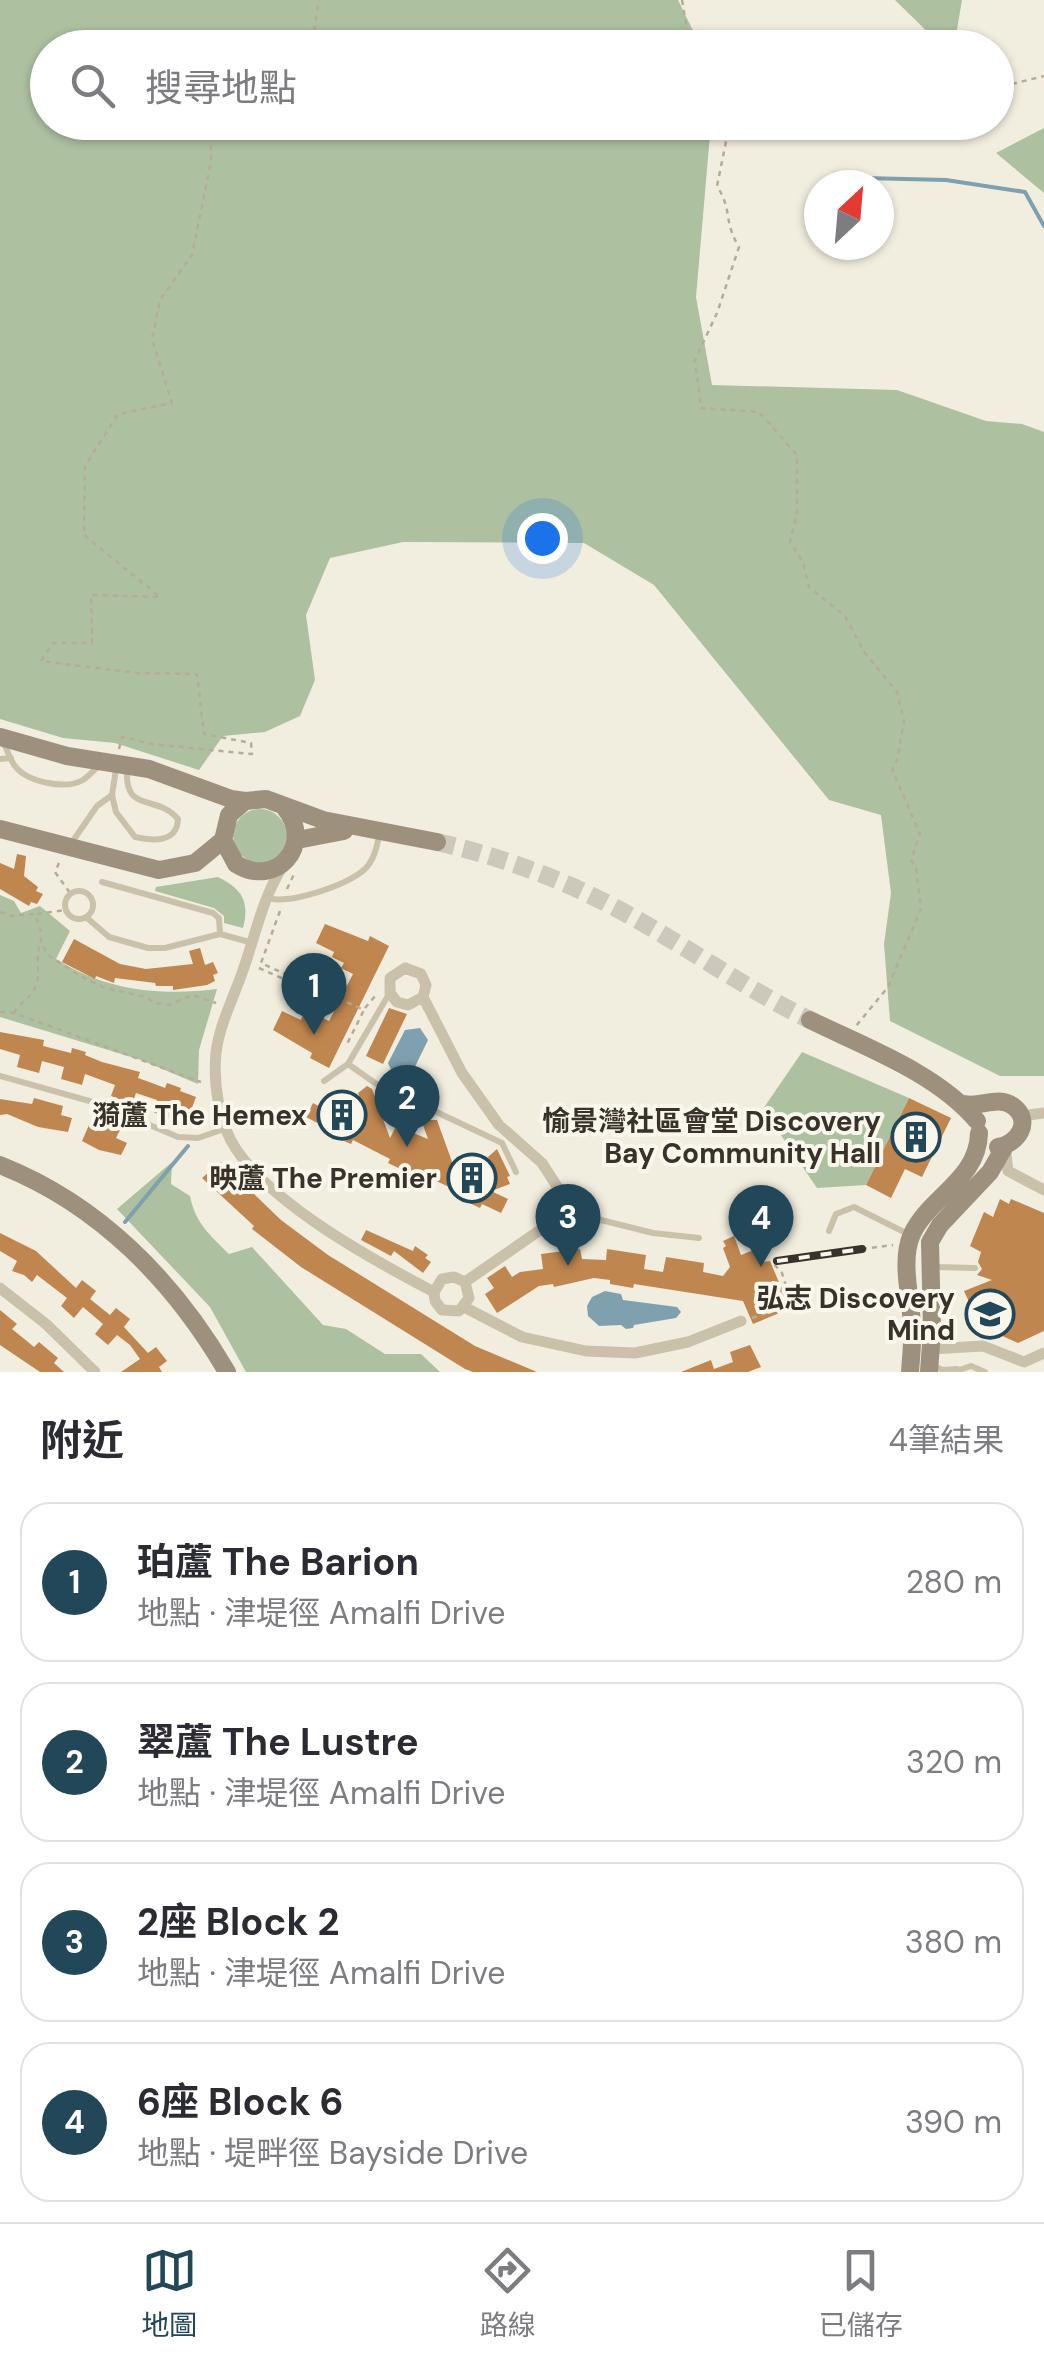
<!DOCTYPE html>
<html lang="zh-TW">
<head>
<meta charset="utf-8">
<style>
	:root { --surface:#fff; --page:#f7f7f7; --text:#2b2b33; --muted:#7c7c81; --line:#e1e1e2; --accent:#214758 }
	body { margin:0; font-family:"DM Sans","Noto Sans TC",sans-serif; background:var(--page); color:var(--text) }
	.compass { position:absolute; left:804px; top:170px; width:90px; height:90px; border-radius:50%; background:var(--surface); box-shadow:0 2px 8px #0004; rotate:26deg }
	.you { position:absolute; left:542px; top:538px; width:35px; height:35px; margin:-25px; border:8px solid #fff; border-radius:50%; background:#1a73e8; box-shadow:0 0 0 15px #1a73e833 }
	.badge { display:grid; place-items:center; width:65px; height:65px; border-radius:50%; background:var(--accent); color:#fff; font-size:32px; font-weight:700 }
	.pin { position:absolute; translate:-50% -82px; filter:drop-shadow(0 2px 5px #0008) }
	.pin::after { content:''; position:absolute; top:52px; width:35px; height:30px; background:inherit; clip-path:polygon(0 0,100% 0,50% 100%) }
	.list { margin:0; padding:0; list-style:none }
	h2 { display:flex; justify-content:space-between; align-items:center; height:130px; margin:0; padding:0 40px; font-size:42px }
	h2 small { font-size:32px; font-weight:400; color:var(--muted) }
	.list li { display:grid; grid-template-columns:65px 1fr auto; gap:30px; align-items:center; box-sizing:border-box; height:160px; margin:0 20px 20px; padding:0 20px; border:2px solid var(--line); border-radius:30px }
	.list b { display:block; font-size:38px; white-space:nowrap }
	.list p { margin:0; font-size:32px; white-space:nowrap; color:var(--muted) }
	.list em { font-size:32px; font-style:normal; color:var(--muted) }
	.icon { flex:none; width:55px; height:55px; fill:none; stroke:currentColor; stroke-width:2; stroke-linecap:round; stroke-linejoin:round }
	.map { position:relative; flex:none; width:1044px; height:1372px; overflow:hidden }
	.search { position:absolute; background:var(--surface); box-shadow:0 2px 8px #0004; left:30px; right:30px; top:30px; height:110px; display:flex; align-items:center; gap:25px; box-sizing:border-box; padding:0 35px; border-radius:55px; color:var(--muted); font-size:38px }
	.sheet { height:850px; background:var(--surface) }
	nav { display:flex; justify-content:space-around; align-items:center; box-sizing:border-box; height:140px; border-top:2px solid var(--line); background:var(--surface); font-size:28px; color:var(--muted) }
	nav a { display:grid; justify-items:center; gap:5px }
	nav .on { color:var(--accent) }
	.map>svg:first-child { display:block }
</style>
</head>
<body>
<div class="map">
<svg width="1044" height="1372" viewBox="0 0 1044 1372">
	<rect width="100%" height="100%" fill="#f2eedf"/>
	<path fill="#adc0a0" d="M 0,0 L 678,0 L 701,47 L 48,48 L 48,122 L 711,123 L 696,297 L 712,385 L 897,390 L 986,421 L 1022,424 L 1044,432 L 1044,1076 L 1000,1076 L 890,1021 L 884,944 L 891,893 L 881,815 L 829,800 L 654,585 L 584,543 L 403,542 L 330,558 L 306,615 L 315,680 L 300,716 L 265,732 L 223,736 L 199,770 L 115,743 L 63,738 L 0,719 Z
		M 895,0 L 962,0 L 954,47 L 943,47 Z
		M 1044,128 L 1044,193 L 996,153 Z
		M233 836a27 27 0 1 1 54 0a27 27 0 1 1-54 0Z
		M 218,877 C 242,889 250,901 243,928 L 224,923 L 224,916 L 214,908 L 155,891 L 156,887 Z
		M 0,895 L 14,901 L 21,913 L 40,906 L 70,931 L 56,959 C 107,991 159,996 217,989 L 199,1050 L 198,1084 L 141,1060 L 0,1017 Z
		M 802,1052 L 909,1098 L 866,1185 L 817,1188 L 763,1109 Z
		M 172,1162 L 171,1184 L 190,1196 C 195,1223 211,1236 229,1254 L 252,1247 L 323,1325 L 346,1329 L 385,1354 L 421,1354 L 440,1372 L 246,1372 L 210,1307 L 117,1209 Z"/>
	<path fill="#7fa0ae" d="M 420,1028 L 428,1040 L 411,1075 L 394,1076 L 388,1063 L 405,1030 Z
		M 605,1291 L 621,1294 L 623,1300 L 677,1307 L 681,1312 L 676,1318 L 634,1325 L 633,1328 L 626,1329 L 621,1325 L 599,1326 L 588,1316 L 587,1306 L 592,1297 Z"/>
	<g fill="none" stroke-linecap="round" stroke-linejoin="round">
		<path stroke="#7fa0ae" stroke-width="4" d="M 864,178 L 946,180 L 1025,192 L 1044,226
			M 125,1222 L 188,1146"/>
	</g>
	<path fill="#c0864f" d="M 17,854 L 26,856 L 24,876 L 38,887 L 36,891 L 43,894 L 37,904 L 31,902 L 29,906 L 0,889 L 0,863 L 14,869 Z
		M 325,924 L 368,941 L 370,936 L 389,946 L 329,1068 L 310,1058 L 312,1053 L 273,1030 L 282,1011 L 301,1020 L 303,1015 L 315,1021 L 318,1016 L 329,1021 L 353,974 L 341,968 L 344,963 L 332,957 L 334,952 L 316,943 Z
		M 74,939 L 120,964 L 146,969 L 193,964 L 189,951 L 200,948 L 205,965 L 213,962 L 218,973 L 213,975 L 215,981 L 207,985 L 173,990 L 173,986 L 156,986 L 155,983 L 115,978 L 114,983 L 96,976 L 95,979 L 62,962 Z
		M 389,1008 L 407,1014 L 383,1064 L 366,1056 Z
		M 0,1032 L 44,1040 L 43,1046 L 71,1053 L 72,1048 L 86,1052 L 85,1055 L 102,1062 L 140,1072 L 138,1078 L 152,1083 L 165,1088 L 167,1083 L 181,1088 L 180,1091 L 196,1097 L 190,1113 L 178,1108 L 174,1120 L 153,1112 L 157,1100 L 136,1093 L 132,1104 L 111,1096 L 115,1085 L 85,1074 L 82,1085 L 61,1079 L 64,1067 L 42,1061 L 39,1073 L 17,1067 L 20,1055 L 0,1049 Z
		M 367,1086 L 372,1089 L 390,1138 L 396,1126 L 428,1139 L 423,1125 L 427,1123 L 426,1120 L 437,1120 L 455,1170 L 461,1157 L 493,1171 L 488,1157 L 497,1149 L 510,1176 L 507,1177 L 510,1184 L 491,1191 L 508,1199 L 501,1213 L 482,1204 L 480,1208 L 453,1195 L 455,1190 L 418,1172 L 415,1176 L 388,1163 L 390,1159 L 353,1140 L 351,1144 L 323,1132 L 325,1127 L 306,1117 L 313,1103 L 324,1109 L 331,1094 L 363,1106 L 358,1093 Z
		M 34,1098 L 63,1106 L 61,1115 L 72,1118 L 68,1132 L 38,1127 L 7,1114 L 0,1115 L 0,1099 L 32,1104 Z
		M 909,1098 L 951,1118 L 922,1177 L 905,1169 L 891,1198 L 866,1185 Z
		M 92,1118 L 120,1130 L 116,1138 L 127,1143 L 121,1155 L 99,1150 L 82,1141 Z
		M 221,1162 L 281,1220 L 328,1255 L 475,1346 L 537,1372 L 473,1372 L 465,1369 L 301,1267 L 252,1229 L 254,1226 L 202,1178 Z
		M 1000,1199 L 1009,1204 L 1011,1199 L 1044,1213 L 1044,1331 L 1018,1343 L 980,1326 L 964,1291 L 992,1280 L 977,1275 L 982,1269 L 978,1262 L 981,1252 L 970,1246 L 984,1212 L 993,1217 Z
		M 366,1230 L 413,1251 L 415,1246 L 428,1255 L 425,1258 L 431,1262 L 423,1273 L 394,1251 L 391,1256 L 361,1240 Z
		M 0,1233 L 36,1251 L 76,1288 L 82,1280 L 96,1291 L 90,1299 L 110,1315 L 116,1308 L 130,1319 L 124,1327 L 148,1353 L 156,1347 L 167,1361 L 159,1367 L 162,1372 L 121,1372 L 140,1359 L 130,1345 L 117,1335 L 108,1345 L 95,1334 L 103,1324 L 83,1307 L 74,1318 L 61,1306 L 67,1298 L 37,1275 L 32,1282 L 24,1275 L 12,1271 L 17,1261 L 0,1251 Z
		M 734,1236 L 741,1255 L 756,1249 L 761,1262 L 770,1261 L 781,1287 L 787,1285 L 796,1306 L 753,1324 L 743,1301 L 634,1284 L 633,1288 L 610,1284 L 610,1280 L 594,1278 L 554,1287 L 553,1284 L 539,1286 L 497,1313 L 485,1294 L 494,1288 L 487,1278 L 505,1266 L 512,1277 L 520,1272 L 543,1269 L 541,1254 L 580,1249 L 582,1259 L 606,1260 L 607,1249 L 646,1255 L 644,1269 L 663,1272 L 666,1257 L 704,1263 L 703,1272 L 723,1276 L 730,1267 L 723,1248 L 726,1246 L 723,1241 Z
		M 0,1310 L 17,1324 L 12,1329 L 28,1342 L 34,1347 L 39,1342 L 58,1358 L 54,1363 L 64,1372 L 40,1372 L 0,1345 Z
		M 750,1345 L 761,1367 L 748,1372 L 681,1372 L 711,1360 L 714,1369 L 733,1362 L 730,1352 Z"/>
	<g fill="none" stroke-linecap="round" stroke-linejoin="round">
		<path stroke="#cdc8bb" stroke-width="18" stroke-dasharray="18 9" stroke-linecap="butt" d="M 437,842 C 497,856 555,876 610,905 C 678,940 740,986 810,1020"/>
		<path stroke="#b5ab96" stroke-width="2.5" stroke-dasharray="5 5" stroke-linecap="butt" d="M 682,0 L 690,48
			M 306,48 L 313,39 L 319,0
			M 996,96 L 1012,84 L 1044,76
			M 730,122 L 717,186 C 733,211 723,221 739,247 L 717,313 L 695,360 L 701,408 L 759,412 L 797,455 L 797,513 L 790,542 L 803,562 L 809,587 L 845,616 L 864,652 L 897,692 L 904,721 L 897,760 L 892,769 L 920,834 L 911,860 L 916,868 L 921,909 L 888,987 L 856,1026
			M 961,125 L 964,122
			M 119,749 L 122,737 L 152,744 L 252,754 L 251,743 L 204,734 L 197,674 L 137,673 L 41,661 L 53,643 L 92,643 L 91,595 L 160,597 L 84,535 L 85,466 L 118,414 L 172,403 L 152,339 L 160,300 L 192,255 L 211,161 L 210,122
			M 59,863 L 55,872 L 70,893
			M 287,889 L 294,874
			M 280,911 L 261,963 L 364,1010 L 347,1044
			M 0,912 L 12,916 L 35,914 L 41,931 L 41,942 L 48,955 L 80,976 L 105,988 L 146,997 L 155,1003 L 169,1005 L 192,995 L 216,1003
			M 37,914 L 65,910
			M 259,968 L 286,980 L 287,976
			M 365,1008 L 376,995
			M 0,1012 L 14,1013 L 201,1082
			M 14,1013 C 20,1002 31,998 36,986 C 41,971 34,959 41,943
			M 862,1249 L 893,1245
			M 752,1318 L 789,1306 L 791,1302 L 782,1273 L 772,1262 L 777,1261"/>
		<path stroke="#cac1ab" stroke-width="6" d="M 4,744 C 8,751 10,760 15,766 C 27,782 65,790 83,780 C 89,776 95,769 101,764
			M 0,759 L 11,758
			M 112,795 L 116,812 L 135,837 C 153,841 177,843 178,819 C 156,793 124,815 127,768
			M 70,845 L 97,806 L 112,795 L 116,769
			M 102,882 L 213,913 L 219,918 L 220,934
			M65 905a14 14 0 1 1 28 0a14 14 0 1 1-28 0Z
			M 267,898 C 290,905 347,885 365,869 C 375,859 377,845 380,832
			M 86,917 L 109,937 L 148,948 L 165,948 L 220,934 L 253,943
			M 389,994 L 348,1064 L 375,1083 L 502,1143 L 516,1172
			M 0,1076 L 100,1104 L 178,1137 L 198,1138 L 224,1129
			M 324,1081 L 348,1064
			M 581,1215 L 653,1233 L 699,1238
			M 829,1231 L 836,1214 L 854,1207 L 910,1235
			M 935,1267 L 975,1268
			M 931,1365 L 943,1370 L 957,1369
			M 953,1372 L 971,1366 L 985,1372"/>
		<path stroke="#cac1ab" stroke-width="11" d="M 283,866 C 262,898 255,938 242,973 C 233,999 219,1026 216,1053 C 213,1083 219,1124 236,1149 C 274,1206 373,1260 434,1292 L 435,1301 L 442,1310 L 459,1311 L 469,1298 L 465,1282 L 454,1277 L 442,1279 L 434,1292
			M 423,997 L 408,1005 L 397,1002 L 390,993 L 390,978 L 405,968 L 421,974 L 426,985 L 423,997 L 462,1073 L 499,1125 L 542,1163 L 560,1191
			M 1021,1116 L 1044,1113
			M 1005,1146 L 1008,1171 L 1044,1190
			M 556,1219 L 572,1222 L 583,1210 L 582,1200 L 575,1192 L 560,1191
			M 556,1219 L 550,1204 L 560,1191
			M 465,1282 L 556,1219
			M 0,1288 L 46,1324 L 95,1372
			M 464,1307 L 522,1337 L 586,1351 L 635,1353 L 688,1342 L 741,1321
			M 931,1349 L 983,1346 L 1024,1362 L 1044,1353"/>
		<path stroke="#9d917d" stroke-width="18" d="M 0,737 L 67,756 L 149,769 L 231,799 L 245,801 L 266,799 L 323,820 L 437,842
			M 245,801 L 229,815 L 223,840 L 236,864 C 276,889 315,845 285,808
			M 0,829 L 159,870 L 195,863 L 223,840
			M 297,840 L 344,831
			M 810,1020 C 865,1047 937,1073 977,1121
			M 964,1104 C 980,1108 998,1095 1013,1106 C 1033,1121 1018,1144 998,1147
			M 0,1165 C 99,1204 174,1281 227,1372
			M 910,1372 C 911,1357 913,1341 912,1326 C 911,1298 900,1260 912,1234 C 930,1196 978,1180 979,1133
			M 929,1372 L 932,1330 L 930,1242 L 940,1225 L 990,1172 L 1005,1146"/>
		<g stroke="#38322a" stroke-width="8">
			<path id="rail" d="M 777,1261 L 862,1249"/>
		</g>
		<use href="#rail" stroke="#f9f6ec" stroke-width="4" stroke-dasharray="11" stroke-linecap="butt"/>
	</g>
	<defs>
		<g id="building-ring" transform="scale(2.5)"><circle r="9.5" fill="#f9f6ec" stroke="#214758" stroke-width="1.5"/><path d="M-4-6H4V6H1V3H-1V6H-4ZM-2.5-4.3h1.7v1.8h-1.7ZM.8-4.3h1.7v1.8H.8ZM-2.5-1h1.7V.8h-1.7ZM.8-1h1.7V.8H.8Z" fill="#214758"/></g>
		<g id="school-ring" transform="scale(2.5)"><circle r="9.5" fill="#f9f6ec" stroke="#214758" stroke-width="1.5"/><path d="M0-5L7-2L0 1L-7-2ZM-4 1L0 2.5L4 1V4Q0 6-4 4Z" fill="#214758"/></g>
	</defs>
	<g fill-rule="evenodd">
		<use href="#building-ring" x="342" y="1115"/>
		<use href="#building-ring" x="916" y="1137"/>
		<use href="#building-ring" x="472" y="1178"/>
		<use href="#school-ring" x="990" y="1314"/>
	</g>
	<g text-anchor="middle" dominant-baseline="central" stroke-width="8" stroke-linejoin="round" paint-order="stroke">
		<g font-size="28" font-weight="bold" fill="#38322a" stroke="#f9f6ec" text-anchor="end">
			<text x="307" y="1115">漪蘆 The Hemex</text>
			<text x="881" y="1121">愉景灣社區會堂 Discovery<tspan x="881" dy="32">Bay Community Hall</tspan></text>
			<text x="437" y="1178">映蘆 The Premier</text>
			<text x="955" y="1298">弘志 Discovery<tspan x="955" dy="32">Mind</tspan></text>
		</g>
	</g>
</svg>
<svg class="compass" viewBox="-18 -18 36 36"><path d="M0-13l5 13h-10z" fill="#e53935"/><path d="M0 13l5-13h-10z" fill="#7c7c81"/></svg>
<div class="you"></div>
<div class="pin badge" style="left:314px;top:1035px">1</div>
<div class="pin badge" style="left:407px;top:1147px">2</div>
<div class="pin badge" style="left:568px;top:1266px">3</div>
<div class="pin badge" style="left:761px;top:1267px">4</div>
<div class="search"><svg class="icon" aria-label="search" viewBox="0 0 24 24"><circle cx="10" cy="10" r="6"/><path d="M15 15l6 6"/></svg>搜尋地點</div>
</div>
<section class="sheet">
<h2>附近<small>4筆結果</small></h2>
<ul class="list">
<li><span class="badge">1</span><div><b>珀蘆 The Barion</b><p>地點 · 津堤徑 Amalfi Drive</p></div><em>280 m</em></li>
<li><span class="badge">2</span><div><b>翠蘆 The Lustre</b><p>地點 · 津堤徑 Amalfi Drive</p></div><em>320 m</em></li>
<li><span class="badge">3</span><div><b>2座 Block 2</b><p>地點 · 津堤徑 Amalfi Drive</p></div><em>380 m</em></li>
<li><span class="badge">4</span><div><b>6座 Block 6</b><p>地點 · 堤畔徑 Bayside Drive</p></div><em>390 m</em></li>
</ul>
</section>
<nav>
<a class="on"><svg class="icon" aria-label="map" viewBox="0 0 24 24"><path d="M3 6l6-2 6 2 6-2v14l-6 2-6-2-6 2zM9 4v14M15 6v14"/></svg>地圖</a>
<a><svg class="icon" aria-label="directions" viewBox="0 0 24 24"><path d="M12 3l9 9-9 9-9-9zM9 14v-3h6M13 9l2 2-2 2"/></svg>路線</a>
<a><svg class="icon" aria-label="saved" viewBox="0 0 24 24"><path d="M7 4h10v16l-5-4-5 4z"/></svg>已儲存</a>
</nav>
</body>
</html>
